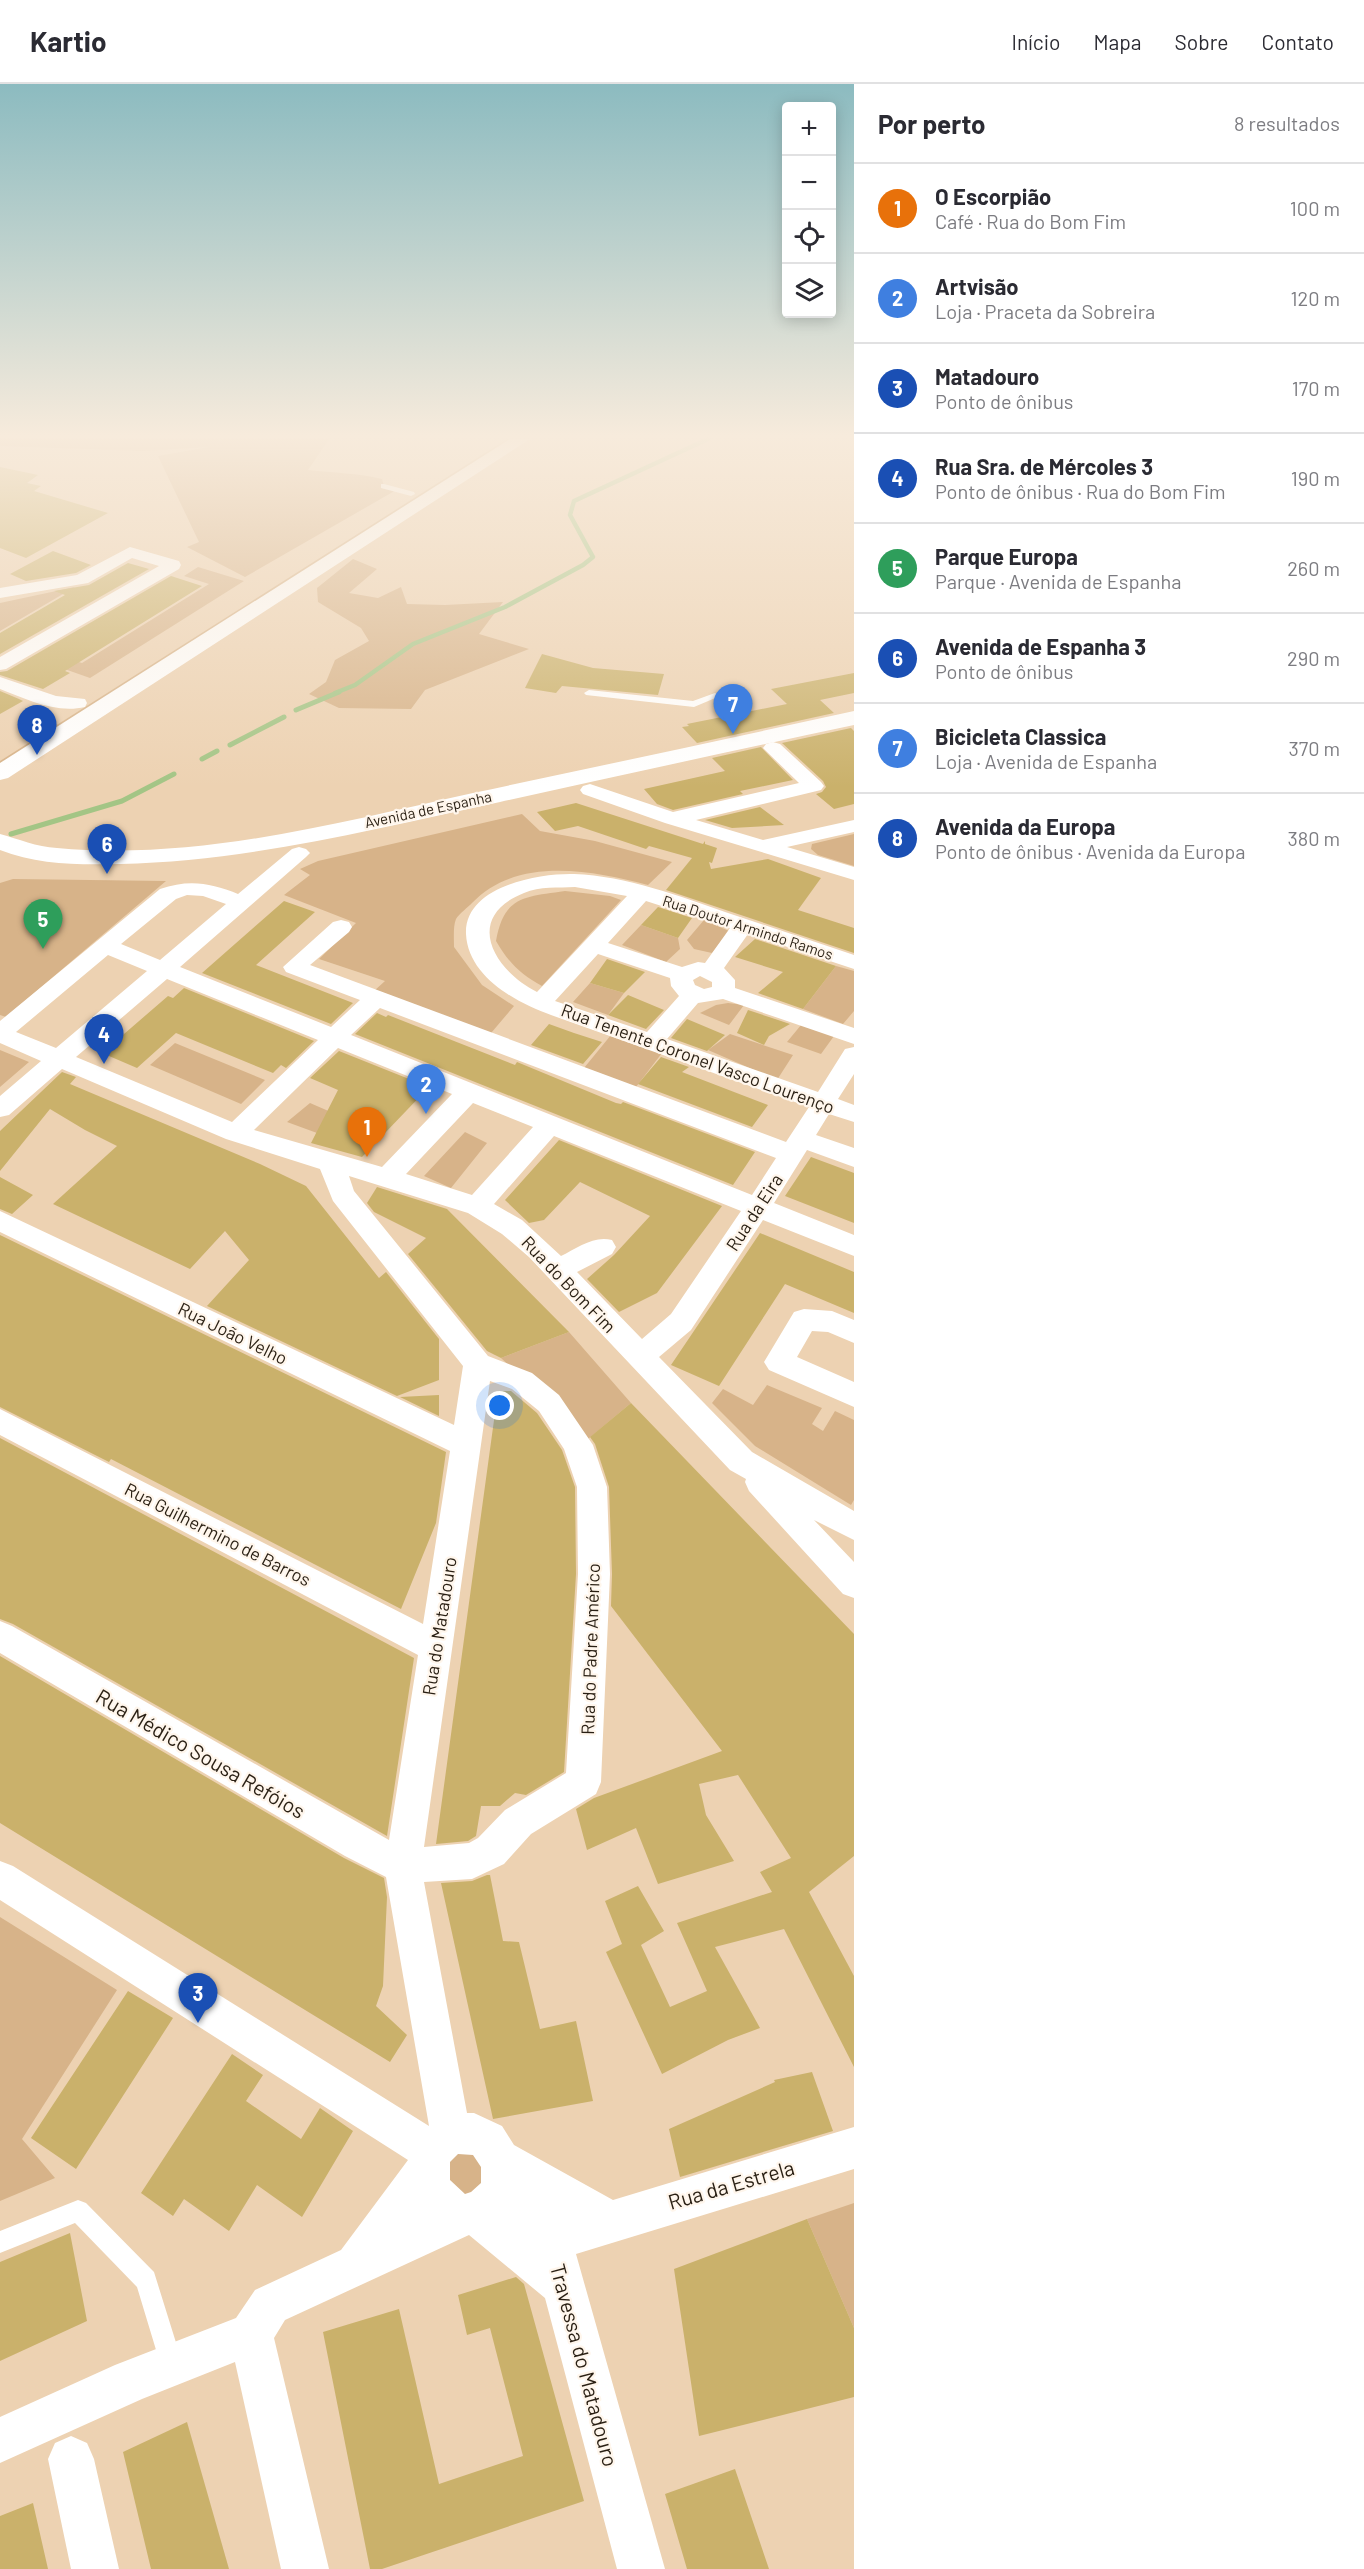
<!DOCTYPE html>
<html lang="pt">
<head>
<meta charset="utf-8">
<style>
	:root { --surface:#fff; --page:#f2f2f3; --text:#2b2b33; --muted:#7c7c81; --line:#e1e1e2; --accent:#2563eb }
	body { margin:0; font-family:Barlow,sans-serif; background:var(--page); color:var(--text) }
	.controls { position:absolute; right:18px; top:18px; display:grid; overflow:hidden; border-radius:6px; box-shadow:0 3px 15px #0003 }
	.controls button { width:54px; height:54px; display:grid; place-items:center; padding:0; border:0; border-bottom:2px solid var(--line); background:var(--surface); color:var(--text); font:30px sans-serif }
	.you { position:absolute; left:500px; top:1322px; width:21px; height:21px; margin:-15px; border:4px solid #fff; border-radius:50%; background:#1a73e8; box-shadow:0 0 0 9px #1a73e833 }
	.badge { display:grid; place-items:center; width:39px; height:39px; border-radius:50%; background:var(--accent); color:#fff; font-size:20px; font-weight:700 }
	.pin { position:absolute; translate:-50% -50px; filter:drop-shadow(0 2px 3px #0008) }
	.pin::after { content:''; position:absolute; top:32px; width:21px; height:18px; background:inherit; clip-path:polygon(0 0,100% 0,50% 100%) }
	.list { margin:0; padding:0; list-style:none }
	h2 { display:flex; justify-content:space-between; align-items:center; height:78px; margin:0; padding:0 24px; font-size:26px }
	h2 small { font-size:20px; font-weight:400; color:var(--muted) }
	.list li { display:grid; grid-template-columns:39px 1fr auto; gap:18px; align-items:center; box-sizing:border-box; height:90px; padding:0 24px; border-top:2px solid var(--line) }
	.list b { display:block; font-size:22px; white-space:nowrap }
	.list p { margin:0; font-size:20px; white-space:nowrap; color:var(--muted) }
	.list em { font-size:20px; font-style:normal; color:var(--muted) }
	.icon { flex:none; width:33px; height:33px; fill:none; stroke:currentColor; stroke-width:2; stroke-linecap:round; stroke-linejoin:round }
	.map { position:relative; flex:none; width:854px; height:2485px; overflow:hidden }
	header { display:flex; align-items:center; gap:36px; box-sizing:border-box; height:84px; padding:0 30px; background:var(--surface); border-bottom:2px solid var(--line) }
	header strong { font-size:28px }
	nav { display:flex; gap:33px; margin-inline-start:auto; font-size:21px }
	main { display:flex }
	aside { flex:1; background:var(--surface) }
	.map>svg:first-child { display:block }
</style>
</head>
<body>
<header>
<strong>Kartio</strong>
<nav><a>Início</a><a>Mapa</a><a>Sobre</a><a>Contato</a></nav>
</header>
<main>
<div class="map">
<svg width="854" height="2485" viewBox="0 0 854 2485">
	<rect width="100%" height="100%" fill="#edd2b2"/>
	<path fill="#d7b389" d="M 0,355 L 219,355 L 219,358 L 221,355 L 329,355 L 308,386 C 333,389 358,389 382,395 L 384,402 L 398,405 L 245,493 L 187,463 L 199,458 L 158,372 L 209,363 L 143,367 L 0,362 Z
		M 507,355 L 514,355 L 0,680 L 0,677 Z
		M 353,475 L 377,485 L 349,509 L 378,514 L 401,503 L 407,520 L 445,521 L 503,518 L 479,550 L 529,565 L 425,606 L 411,625 L 339,624 L 309,610 L 326,598 L 335,576 L 369,557 L 361,544 L 318,518 L 317,504 Z
		M 198,483 L 244,497 L 90,594 L 39,576 L 51,569 L 82,579 L 209,500 L 184,492 Z
		M 75,503 L 0,547 L 0,519 Z
		M 522,730 L 540,747 L 595,757 L 672,778 L 648,801 C 591,786 517,772 472,819 C 468,823 459,830 456,835 C 453,842 454,855 454,863 L 482,901 L 514,922 L 486,955 L 374,907 L 385,897 L 319,875 L 356,839 L 284,811 L 310,791 L 300,785 L 318,777 Z
		M 854,750 L 854,782 L 818,771 L 811,765 L 812,760 Z
		M 13,795 L 166,797 L 6,933 L 0,931 L 0,799 Z
		M 565,807 L 610,812 L 621,816 L 542,902 C 521,891 508,878 496,857 C 504,812 524,813 565,807 Z
		M 704,836 L 729,847 L 712,869 L 694,865 L 687,856 Z
		M 641,841 L 678,854 L 680,865 L 666,878 L 622,861 Z
		M 836,882 L 854,887 L 854,927 L 843,940 L 803,925 Z
		M 590,899 L 624,909 L 608,931 L 573,918 Z
		M 728,919 L 744,921 L 729,941 L 700,929 L 716,921 Z
		M 801,941 L 834,952 L 821,970 L 787,958 Z
		M 730,950 L 793,971 L 777,996 L 708,966 Z
		M 611,951 L 662,969 L 636,1003 L 584,984 Z
		M 175,959 L 265,996 L 241,1020 L 150,981 Z
		M 0,966 L 29,978 L 0,1003 Z
		M 310,1019 L 340,1032 L 317,1049 L 287,1038 Z
		M 465,1048 L 487,1059 L 451,1104 L 424,1092 Z
		M 569,1248 L 631,1319 L 588,1355 L 501,1274 Z
		M 767,1301 L 822,1324 L 812,1340 L 823,1347 L 835,1327 L 854,1336 L 854,1416 L 851,1421 L 755,1362 L 712,1319 L 723,1305 L 753,1321 Z
		M 0,1833 L 117,1906 L 22,2055 L 55,2094 L 0,2117 Z
		M 462,2065 L 481,2074 L 486,2096 L 472,2113 L 449,2109 L 444,2077 Z
		M 854,2119 L 854,2244 L 807,2135 Z"/>
	<g fill="none" stroke-linecap="round" stroke-linejoin="round">
		<path stroke="#a3c585" stroke-width="4.5" d="M 335,609 L 355,601 L 413,560 L 505,523 L 583,481 L 593,473 L 570,431 L 574,417 L 708,355"/>
		<path stroke="#a3c585" stroke-width="5" d="M 296,626 L 339,608
			M 230,661 L 284,633
			M 202,675 L 217,667
			M 11,750 L 122,717 L 174,690"/>
	</g>
	<path fill="#cab16b" d="M 0,383 L 38,391 L 27,399 L 41,402 L 34,407 L 108,429 L 26,474 L 0,464 Z
		M 53,467 L 91,481 L 76,489 L 26,497 L 10,490 Z
		M 128,479 L 149,485 L 0,570 L 0,549 L 65,511 L 54,507 L 89,501 Z
		M 171,492 L 202,502 L 65,587 L 70,589 L 43,605 L 0,591 L 0,588 L 7,587 Z
		M 542,570 L 593,584 L 664,590 L 658,611 L 562,602 L 556,609 L 525,604 Z
		M 854,589 L 854,609 L 820,616 L 834,629 L 697,659 L 682,643 L 689,642 L 687,640 L 787,620 L 771,605 Z
		M 0,607 L 19,615 L 23,617 L 0,630 Z
		M 851,644 L 854,647 L 854,720 L 834,725 L 816,710 L 822,708 L 826,703 L 823,697 L 782,659 Z
		M 761,663 L 793,696 L 740,707 L 743,710 L 673,726 L 657,720 L 644,705 L 725,687 L 712,674 Z
		M 576,719 L 703,760 L 705,757 L 705,760 L 717,764 L 712,779 L 709,778 L 711,785 L 768,775 L 821,794 L 798,826 L 854,844 L 854,869 L 666,806 L 692,774 L 649,762 L 646,765 L 578,742 L 555,747 L 537,728 Z
		M 760,723 L 784,741 L 732,744 L 705,736 Z
		M 284,817 L 315,828 L 256,881 L 353,919 L 331,940 L 202,889 Z
		M 658,823 L 692,834 L 678,854 L 641,841 Z
		M 755,855 L 836,882 L 803,925 L 758,909 L 783,888 L 735,873 Z
		M 607,875 L 645,888 L 624,909 L 590,899 Z
		M 184,904 L 314,957 L 286,984 L 281,981 L 273,989 L 176,949 L 137,984 L 102,969 L 168,912 L 173,914 Z
		M 628,911 L 664,926 L 646,945 L 608,931 Z
		M 748,926 L 790,940 L 769,952 L 764,961 L 737,949 Z
		M 377,929 L 386,933 L 388,931 L 515,981 L 517,978 L 616,1019 L 621,1020 L 623,1018 L 755,1068 L 733,1101 L 355,950 Z
		M 687,935 L 725,951 L 707,967 L 671,954 Z
		M 549,940 L 574,949 L 602,958 L 583,980 L 531,961 Z
		M 339,967 L 429,1003 L 362,1073 L 311,1059 L 338,1006 L 310,994 Z
		M 661,973 L 689,983 L 682,988 L 768,1021 L 752,1043 L 638,1000 Z
		M 62,988 L 76,993 L 70,1000 L 260,1080 L 306,1102 L 379,1194 L 386,1188 L 439,1255 L 439,1296 L 397,1312 L 207,1222 L 249,1176 L 225,1147 L 190,1185 L 53,1120 L 117,1062 L 85,1046 L 50,1025 L 0,1087 L 0,1047 Z
		M 559,1056 L 722,1122 L 657,1209 L 619,1228 L 587,1195 L 614,1171 L 650,1132 L 580,1098 L 544,1136 L 529,1139 L 505,1116 Z
		M 811,1073 L 854,1089 L 854,1139 L 785,1112 Z
		M 0,1093 L 33,1111 L 12,1130 L 0,1125 Z
		M 377,1103 L 447,1125 L 569,1248 L 501,1274 L 487,1267 L 408,1170 L 426,1154 L 374,1128 L 367,1119 Z
		M 760,1149 L 854,1188 L 854,1229 L 785,1200 L 719,1302 L 671,1281 Z
		M 0,1151 L 446,1368 L 436,1439 L 401,1525 L 111,1375 L 109,1378 L 0,1323 Z
		M 498,1307 L 511,1307 L 537,1329 L 562,1366 L 575,1403 L 576,1490 L 564,1688 L 526,1711 L 515,1709 L 500,1722 L 481,1722 L 476,1752 L 468,1757 L 436,1760 Z
		M 439,1311 L 439,1332 L 400,1313 Z
		M 631,1319 L 854,1550 L 854,1772 L 809,1808 L 854,1892 L 854,1983 L 784,1845 L 715,1863 L 760,1944 L 728,1956 L 662,1990 L 606,1868 L 622,1860 L 605,1817 L 638,1802 L 664,1847 L 641,1861 L 670,1923 L 707,1907 L 677,1839 L 772,1808 L 760,1788 L 791,1774 L 738,1691 L 699,1700 L 706,1731 L 734,1777 L 658,1800 L 636,1744 L 587,1766 L 576,1725 L 594,1714 L 722,1667 L 611,1522 L 612,1490 L 609,1403 L 595,1360 L 590,1353 Z
		M 0,1354 L 414,1574 L 387,1752 L 13,1540 L 0,1535 Z
		M 0,1572 L 344,1774 L 384,1794 L 387,1813 L 383,1902 L 376,1922 L 407,1951 L 390,1978 L 0,1739 Z
		M 487,1791 L 490,1791 L 503,1857 L 519,1858 L 540,1945 L 576,1937 L 593,2017 L 493,2035 L 441,1799 L 472,1797 Z
		M 128,1907 L 173,1934 L 76,2085 L 31,2054 Z
		M 232,1970 L 263,1991 L 246,2017 L 301,2055 L 320,2024 L 353,2047 L 302,2133 L 257,2101 L 229,2147 L 184,2115 L 173,2132 L 141,2109 Z
		M 812,1988 L 833,2047 L 680,2093 L 669,2045 L 775,1998 L 774,1996 Z
		M 807,2135 L 854,2244 L 854,2313 L 699,2352 L 674,2185 Z
		M 70,2149 L 87,2237 L 0,2277 L 0,2178 Z
		M 516,2193 L 524,2200 L 584,2417 L 382,2485 L 370,2485 L 323,2248 L 399,2225 L 439,2400 L 523,2372 L 490,2244 L 467,2251 L 458,2211 Z
		M 187,2338 L 229,2485 L 151,2485 L 123,2368 Z
		M 735,2385 L 769,2485 L 687,2485 L 665,2410 Z
		M 33,2419 L 48,2485 L 0,2485 L 0,2432 Z"/>
	<g fill="none" stroke-linecap="round" stroke-linejoin="round">
		<path fill="#fff" fill-rule="evenodd" d="M 384,400 L 414,408 L 415,410 L 411,412 L 381,404 L 381,400 Z
			M 589,606 L 693,617 L 715,609 L 720,612 L 694,623 L 586,611 L 584,609 Z
			M 78,2116 L 86,2119 L 154,2188 L 183,2281 L 179,2289 L 171,2293 L 163,2289 L 137,2203 L 75,2139 L 0,2169 L 0,2147 Z"/>
		<path fill="#fff" fill-rule="evenodd" d="M 130,463 L 179,477 L 181,481 L 179,485 L 6,585 L 0,586 L 0,573 L 159,482 L 132,474 L 88,499 L 0,514 L 0,504 L 77,491 Z
			M 0,593 L 56,612 L 85,615 L 87,619 L 85,623 C 56,630 26,615 0,605 Z
			M 773,658 L 780,660 L 821,698 L 824,702 L 821,706 L 696,736 L 763,756 L 854,736 L 854,748 L 787,763 L 854,783 L 854,796 L 665,739 L 583,710 L 580,706 L 583,702 L 590,700 L 673,728 L 799,699 L 763,664 L 766,660 Z
			M 299,763 L 306,765 L 310,769 L 306,773 L 180,883 L 331,943 L 360,916 L 286,888 L 283,883 L 333,838 L 341,836 L 349,838 L 352,843 L 349,848 L 310,881 L 786,1058 L 809,1023 L 551,931 C 517,919 468,893 466,850 C 464,802 539,789 574,790 C 627,792 679,812 728,829 C 770,843 812,857 854,871 L 854,885 L 748,850 L 724,884 L 735,896 L 735,904 L 854,944 L 854,960 L 723,915 L 698,919 L 667,955 L 818,1008 L 845,965 L 854,963 L 854,990 L 838,1015 L 854,1021 L 854,1038 L 829,1030 L 816,1051 L 854,1064 L 854,1083 L 807,1066 L 774,1119 L 854,1151 L 854,1172 L 763,1136 L 691,1246 L 659,1273 L 752,1368 L 854,1427 L 854,1456 L 814,1436 L 854,1478 L 854,1514 L 843,1510 L 749,1407 L 745,1398 L 746,1395 L 730,1386 L 529,1173 L 502,1150 L 468,1129 L 349,1092 L 354,1107 L 488,1272 L 532,1289 L 559,1311 L 593,1361 L 607,1403 L 610,1490 L 601,1698 L 596,1710 L 531,1750 L 504,1780 L 472,1795 L 424,1798 L 467,2029 L 474,2029 L 502,2042 L 514,2061 L 613,2116 L 854,2043 L 854,2085 L 576,2170 L 665,2485 L 617,2485 L 545,2214 L 469,2151 L 285,2236 L 274,2254 L 329,2485 L 281,2485 L 235,2278 L 142,2315 L 0,2379 L 0,2333 L 115,2281 L 236,2234 L 255,2206 L 341,2166 L 408,2076 L 0,1816 L 0,1777 L 13,1782 L 429,2042 L 386,1793 L 345,1772 L 0,1569 L 0,1537 L 12,1542 L 389,1756 L 418,1571 L 0,1351 L 0,1325 L 423,1540 L 450,1367 L 0,1148 L 0,1127 L 454,1341 L 463,1282 L 333,1117 L 320,1085 L 226,1055 L 62,985 L 9,1031 L 0,1033 L 0,1012 L 41,977 L 0,959 L 0,937 L 160,805 C 189,795 211,799 238,810 L 292,765 ZM 575,803 L 627,812 L 537,908 C 493,886 463,833 524,809 C 540,802 558,804 575,803 ZM 187,811 L 203,812 L 226,820 L 160,876 L 121,860 L 176,815 ZM 646,817 L 730,844 L 705,879 L 698,878 L 682,883 L 608,859 ZM 598,870 L 670,894 L 671,902 L 679,912 L 647,948 L 555,917 ZM 108,871 L 147,887 L 56,964 L 16,948 ZM 700,892 L 712,898 L 712,903 L 704,905 L 695,901 L 693,896 ZM 167,895 L 318,956 L 232,1038 L 76,973 ZM 380,924 L 776,1074 L 752,1111 L 351,951 ZM 338,964 L 452,1010 L 382,1083 L 254,1046 ZM 473,1019 L 533,1043 L 472,1111 L 406,1090 ZM 554,1052 L 741,1127 L 671,1230 L 642,1255 L 577,1188 L 612,1170 L 616,1163 L 612,1156 C 594,1151 577,1164 561,1172 L 522,1136 L 494,1120 ZM 490,1297 L 512,1305 L 539,1327 L 564,1365 L 577,1403 L 578,1490 L 566,1689 L 505,1726 L 478,1754 L 469,1759 L 424,1763 ZM 458,2070 L 473,2071 L 481,2083 L 481,2099 L 471,2108 L 465,2110 L 450,2096 L 450,2078 Z
			M 804,1225 L 832,1227 L 854,1236 L 854,1259 L 828,1248 L 812,1247 L 797,1273 L 854,1298 L 854,1323 L 769,1286 L 764,1278 L 794,1228 Z
			M 71,2352 L 87,2359 L 94,2375 L 119,2485 L 71,2485 L 48,2375 L 55,2359 Z"/>
		<path fill="#fff" fill-rule="evenodd" d="M 854,627 L 854,641 C 736,666 618,692 500,718 C 374,745 250,777 120,780 C 80,781 38,781 0,766 L 0,750 C 19,755 36,763 57,764 C 197,777 337,739 473,709 C 600,682 727,655 854,627 Z"/>
		<path fill="#fff" fill-rule="evenodd" d="M 510,355 L 530,355 L 8,694 L 0,696 L 0,679 Z"/>
	</g>
	<linearGradient id="sky" x2="0" y2="1"><stop stop-color="#8cbbc0"/><stop offset="0.5" stop-color="#f7ebdc"/><stop offset="1" stop-color="#f7ebdc" stop-opacity="0"/></linearGradient>
	<rect width="854" height="703" fill="url(#sky)"/>
	<g text-anchor="middle" dominant-baseline="central" stroke-width="4.5" stroke-linejoin="round" paint-order="stroke">
		<g font-size="15" fill="#291f13" stroke="#fff6ec">
			<text transform="translate(428 725) rotate(-12)">Avenida de Espanha</text>
			<text transform="translate(748 843) rotate(18)">Rua Doutor Armindo Ramos</text>
		</g>
		<g font-size="18" fill="#291f13" stroke="#fff6ec">
			<text transform="translate(698 974) rotate(20)">Rua Tenente Coronel Vasco Lourenço</text>
			<text transform="translate(754 1128) rotate(-57)">Rua da Eira</text>
			<text transform="translate(569 1200) rotate(46)">Rua do Bom Fim</text>
			<text transform="translate(233 1249) rotate(26)">Rua João Velho</text>
			<text transform="translate(218 1450) rotate(27)">Rua Guilhermino de Barros</text>
			<text transform="translate(439 1542) rotate(-81)">Rua do Matadouro</text>
			<text transform="translate(590 1565) rotate(-88)">Rua do Padre Américo</text>
		</g>
		<g font-size="21" fill="#291f13" stroke="#fff6ec">
			<text transform="translate(201 1669) rotate(30)">Rua Médico Sousa Refóios</text>
			<text transform="translate(731 2100) rotate(-16)">Rua da Estrela</text>
			<text transform="translate(585 2281) rotate(75)">Travessa do Matadouro</text>
		</g>
	</g>
</svg>
<div class="controls">
<button>+</button>
<button>−</button>
<button><svg class="icon" aria-label="locate" viewBox="0 0 24 24"><circle cx="12" cy="12" r="6"/><path d="M12 2v4M12 18v4M2 12h4M18 12h4"/></svg></button>
<button><svg class="icon" aria-label="layers" viewBox="0 0 24 24"><path d="M12 4l9 5-9 5-9-5zM3 14l9 5 9-5"/></svg></button>
</div>
<div class="you"></div>
<div class="pin badge" style="left:367px;top:1073px;background:#e8710a">1</div>
<div class="pin badge" style="left:426px;top:1030px;background:#3f7fe0">2</div>
<div class="pin badge" style="left:198px;top:1939px;background:#1a4fb4">3</div>
<div class="pin badge" style="left:104px;top:980px;background:#1a4fb4">4</div>
<div class="pin badge" style="left:43px;top:865px;background:#2e9e5b">5</div>
<div class="pin badge" style="left:107px;top:790px;background:#1a4fb4">6</div>
<div class="pin badge" style="left:733px;top:650px;background:#3f7fe0">7</div>
<div class="pin badge" style="left:37px;top:671px;background:#1a4fb4">8</div>
</div>
<aside>
<h2>Por perto<small>8 resultados</small></h2>
<ul class="list">
<li><span class="badge" style="background:#e8710a">1</span><div><b>O Escorpião</b><p>Café · Rua do Bom Fim</p></div><em>100 m</em></li>
<li><span class="badge" style="background:#3f7fe0">2</span><div><b>Artvisão</b><p>Loja · Praceta da Sobreira</p></div><em>120 m</em></li>
<li><span class="badge" style="background:#1a4fb4">3</span><div><b>Matadouro</b><p>Ponto de ônibus</p></div><em>170 m</em></li>
<li><span class="badge" style="background:#1a4fb4">4</span><div><b>Rua Sra. de Mércoles 3</b><p>Ponto de ônibus · Rua do Bom Fim</p></div><em>190 m</em></li>
<li><span class="badge" style="background:#2e9e5b">5</span><div><b>Parque Europa</b><p>Parque · Avenida de Espanha</p></div><em>260 m</em></li>
<li><span class="badge" style="background:#1a4fb4">6</span><div><b>Avenida de Espanha 3</b><p>Ponto de ônibus</p></div><em>290 m</em></li>
<li><span class="badge" style="background:#3f7fe0">7</span><div><b>Bicicleta Classica</b><p>Loja · Avenida de Espanha</p></div><em>370 m</em></li>
<li><span class="badge" style="background:#1a4fb4">8</span><div><b>Avenida da Europa</b><p>Ponto de ônibus · Avenida da Europa</p></div><em>380 m</em></li>
</ul>
</aside>
</main>
</body>
</html>
